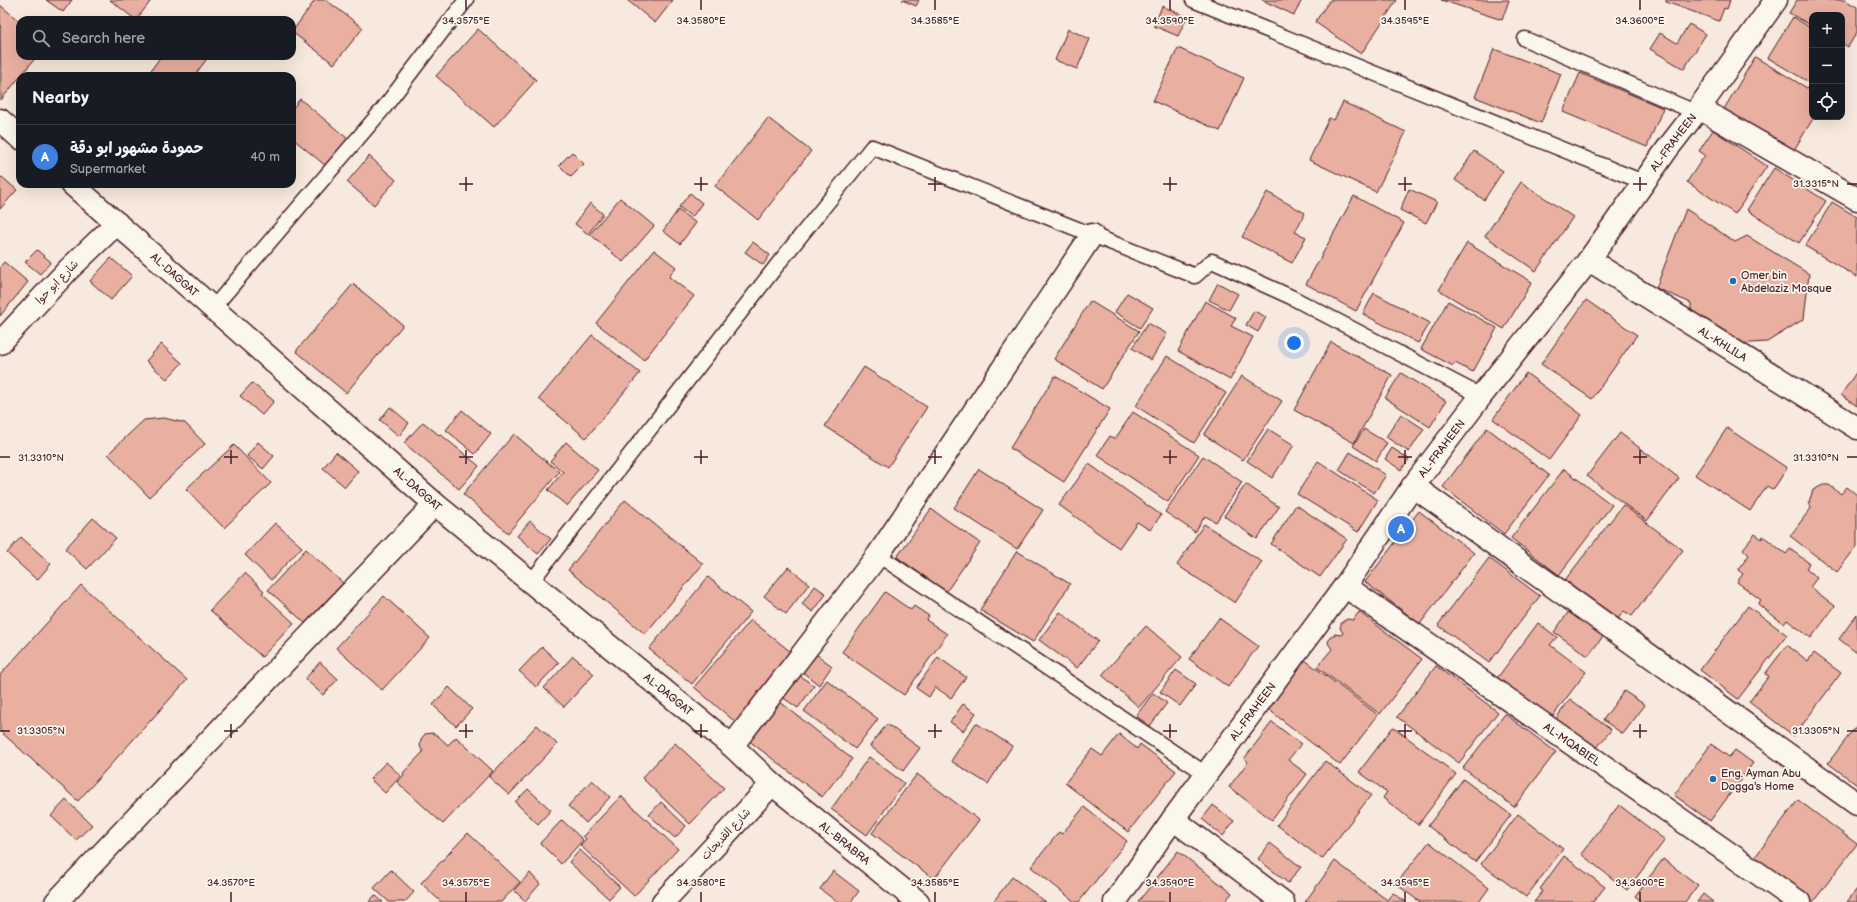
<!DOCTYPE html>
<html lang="en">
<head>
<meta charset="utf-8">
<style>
	:root { --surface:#171b24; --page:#242831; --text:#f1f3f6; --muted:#9ea1a6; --line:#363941; --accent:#1f6fb2 }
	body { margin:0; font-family:"Balsamiq Sans","Playpen Sans Arabic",sans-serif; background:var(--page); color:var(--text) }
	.controls { position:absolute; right:12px; top:12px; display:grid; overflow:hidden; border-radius:8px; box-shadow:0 4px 16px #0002 }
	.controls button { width:36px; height:36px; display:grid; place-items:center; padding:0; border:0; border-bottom:1px solid var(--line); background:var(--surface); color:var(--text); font:20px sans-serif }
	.you { position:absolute; left:1294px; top:343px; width:14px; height:14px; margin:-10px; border:3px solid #fff; border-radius:50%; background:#1a73e8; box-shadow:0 0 0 6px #1a73e833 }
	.badge { display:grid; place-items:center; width:26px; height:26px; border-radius:50%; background:var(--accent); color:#fff; font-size:13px; font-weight:700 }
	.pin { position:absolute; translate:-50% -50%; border:2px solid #fff; box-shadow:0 1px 4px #0006 }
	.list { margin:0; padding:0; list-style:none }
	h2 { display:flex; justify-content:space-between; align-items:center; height:52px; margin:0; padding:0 16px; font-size:17px }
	h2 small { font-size:13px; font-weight:400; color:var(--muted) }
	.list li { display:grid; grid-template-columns:26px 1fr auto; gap:12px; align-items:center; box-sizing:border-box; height:64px; padding:0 16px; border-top:1px solid var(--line) }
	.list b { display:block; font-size:15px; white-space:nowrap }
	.list p { margin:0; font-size:13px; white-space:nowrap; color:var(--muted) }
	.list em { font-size:13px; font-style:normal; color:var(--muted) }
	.icon { flex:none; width:22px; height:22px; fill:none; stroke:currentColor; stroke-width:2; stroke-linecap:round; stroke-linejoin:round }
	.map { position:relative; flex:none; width:1857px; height:902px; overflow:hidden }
	.search { position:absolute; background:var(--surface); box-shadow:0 4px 16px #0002; left:16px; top:16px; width:280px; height:44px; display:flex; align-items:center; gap:10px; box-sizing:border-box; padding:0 14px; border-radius:12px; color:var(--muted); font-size:15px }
	.panel { position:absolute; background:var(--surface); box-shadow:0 4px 16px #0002; left:16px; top:72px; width:280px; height:116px; border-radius:12px }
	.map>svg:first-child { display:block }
</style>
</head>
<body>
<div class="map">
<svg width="1857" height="902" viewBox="0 0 1857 902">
	<rect width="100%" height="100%" fill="#f7e9dd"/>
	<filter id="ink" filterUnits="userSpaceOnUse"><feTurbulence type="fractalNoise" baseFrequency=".025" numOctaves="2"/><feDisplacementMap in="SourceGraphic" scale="8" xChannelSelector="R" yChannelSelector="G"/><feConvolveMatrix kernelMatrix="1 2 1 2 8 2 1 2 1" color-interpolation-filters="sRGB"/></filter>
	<g filter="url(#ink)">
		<path fill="#e9b0a1" stroke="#4a1f2b" d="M 46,0 L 72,0 L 63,12 Z
			M 110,0 L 147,0 L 150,2 L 136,20 Z
			M 315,0 L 326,0 L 363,28 L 334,64 L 292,32 Z
			M 627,0 L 673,0 L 655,23 Z
			M 902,0 L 919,0 L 916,6 Z
			M 1262,0 L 1302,0 L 1294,15 Z
			M 1330,0 L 1397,0 L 1361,54 L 1315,22 Z
			M 1441,0 L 1509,0 L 1502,20 Z
			M 1666,0 L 1730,0 L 1727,9 L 1724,8 L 1719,21 L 1666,2 Z
			M 1797,0 L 1845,0 L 1857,7 L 1857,32 L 1848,47 L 1842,43 L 1842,15 L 1812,15 L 1812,26 L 1789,13 Z
			M 0,5 L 20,22 L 20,56 L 37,56 L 1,100 Z
			M 1162,6 L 1187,17 L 1178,36 L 1154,26 Z
			M 1793,17 L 1812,29 L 1812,84 L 1768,58 Z
			M 1689,24 L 1706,34 L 1684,69 L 1650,49 L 1660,33 L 1677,43 Z
			M 478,29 L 536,80 L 494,127 L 436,76 Z
			M 1068,29 L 1090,39 L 1077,69 L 1055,60 Z
			M 1178,48 L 1244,78 L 1220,131 L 1153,101 Z
			M 1494,49 L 1561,74 L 1541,123 L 1475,97 Z
			M 161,56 L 201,56 L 206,60 L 194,76 L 147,76 Z
			M 1755,57 L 1812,91 L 1812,117 L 1814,117 L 1794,150 L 1724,109 Z
			M 1580,73 L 1663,108 L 1647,147 L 1563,112 Z
			M 300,99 L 348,139 L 326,166 L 292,138 L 292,109 Z
			M 1343,102 L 1406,132 L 1376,192 L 1309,160 L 1329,118 L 1334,120 Z
			M 768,118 L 811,151 L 758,220 L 715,186 Z
			M 1713,130 L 1767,166 L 1735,214 L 1687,182 L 1705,155 L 1699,151 Z
			M 1474,151 L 1503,171 L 1484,200 L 1455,180 Z
			M 572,152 L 584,164 L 571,177 L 559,165 Z
			M 369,156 L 396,180 L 374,205 L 347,182 Z
			M 1774,168 L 1826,201 L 1799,243 L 1747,210 Z
			M 2,177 L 17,190 L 0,209 L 0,178 Z
			M 1521,182 L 1573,217 L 1536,271 L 1485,236 Z
			M 1409,189 L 1437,202 L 1426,223 L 1400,210 Z
			M 1267,192 L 1305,213 L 1295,232 L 1306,237 L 1292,263 L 1242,237 Z
			M 690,193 L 702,203 L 692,217 L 679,207 Z
			M 1354,196 L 1404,223 L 1356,311 L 1306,284 Z
			M 620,198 L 654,226 L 623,262 L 590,234 Z
			M 1832,202 L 1857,217 L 1857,277 L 1805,246 Z
			M 590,203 L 603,214 L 588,234 L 575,224 Z
			M 1686,209 L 1735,242 L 1747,236 L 1809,274 L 1804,319 L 1767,342 L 1734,344 L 1691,318 L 1691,303 L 1656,288 Z
			M 678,210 L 696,223 L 680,244 L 663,231 Z
			M 753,242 L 770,255 L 763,265 L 745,252 Z
			M 1467,243 L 1532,282 L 1504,329 L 1439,290 Z
			M 37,250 L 51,262 L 40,274 L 25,262 Z
			M 654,250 L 676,267 L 669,277 L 694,296 L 644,360 L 596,323 Z
			M 111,258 L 132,276 L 111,300 L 90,281 Z
			M 4,262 L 28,282 L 0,316 L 0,267 Z
			M 1218,283 L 1238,294 L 1229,310 L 1209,300 Z
			M 353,284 L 403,325 L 346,393 L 296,351 Z
			M 1127,293 L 1153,308 L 1140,328 L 1115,312 Z
			M 1374,293 L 1430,323 L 1418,343 L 1363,314 Z
			M 1586,300 L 1637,335 L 1592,399 L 1541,364 Z
			M 1090,301 L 1139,331 L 1102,389 L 1054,359 Z
			M 1205,301 L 1236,318 L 1231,326 L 1253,337 L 1230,380 L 1178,351 Z
			M 1448,301 L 1497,328 L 1473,372 L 1455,363 L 1453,366 L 1421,349 Z
			M 1254,311 L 1266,317 L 1258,332 L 1246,325 Z
			M 1148,323 L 1167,334 L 1151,360 L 1132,348 Z
			M 592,335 L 640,373 L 586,438 L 539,399 Z
			M 1331,342 L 1392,375 L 1354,443 L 1294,410 Z
			M 161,344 L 182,363 L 167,379 L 146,361 Z
			M 1167,356 L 1226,393 L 1194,443 L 1136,406 Z
			M 864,367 L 927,407 L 888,467 L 825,426 Z
			M 1857,371 L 1857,406 L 1841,395 Z
			M 1401,373 L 1446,401 L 1430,427 L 1385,398 Z
			M 1526,373 L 1582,415 L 1549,460 L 1493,419 Z
			M 1055,376 L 1110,409 L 1064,482 L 1010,448 Z
			M 1242,376 L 1282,401 L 1243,460 L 1204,435 Z
			M 252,383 L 274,401 L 262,415 L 240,396 Z
			M 390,407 L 409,423 L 399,436 L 380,420 Z
			M 462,410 L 491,434 L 475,454 L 446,430 Z
			M 1133,412 L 1199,455 L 1168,502 L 1097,455 L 1110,436 L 1115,439 Z
			M 1401,414 L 1424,429 L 1409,452 L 1386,437 Z
			M 164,418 L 185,423 L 205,444 L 149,497 L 108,454 L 144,420 Z
			M 423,422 L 439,435 L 440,434 L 479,466 L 459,489 L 404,443 Z
			M 1487,428 L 1549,475 L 1504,534 L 1443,487 Z
			M 1727,428 L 1787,468 L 1773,490 L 1767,486 L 1750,511 L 1695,475 Z
			M 1268,429 L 1294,445 L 1272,478 L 1247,461 Z
			M 1364,429 L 1387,443 L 1376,461 L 1353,446 Z
			M 1620,433 L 1679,478 L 1647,521 L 1587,476 Z
			M 514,434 L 559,472 L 508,533 L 463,494 Z
			M 258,442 L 274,456 L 263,469 L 247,456 Z
			M 566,442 L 598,470 L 567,506 L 548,490 L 563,472 L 550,461 Z
			M 234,445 L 271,483 L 224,528 L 186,489 Z
			M 1392,448 L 1409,459 L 1401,470 L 1385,459 Z
			M 336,452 L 358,471 L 345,487 L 323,468 Z
			M 1350,452 L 1386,475 L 1374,493 L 1339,470 Z
			M 1203,456 L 1242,482 L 1216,522 L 1205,516 L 1195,532 L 1165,512 Z
			M 1318,461 L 1378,500 L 1358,532 L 1297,494 Z
			M 1089,464 L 1161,515 L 1150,530 L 1137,522 L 1119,548 L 1059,505 Z
			M 979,469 L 1043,510 L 1017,549 L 954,508 Z
			M 1564,469 L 1612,505 L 1559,575 L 1511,538 Z
			M 1246,484 L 1279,507 L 1257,539 L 1224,516 Z
			M 1823,485 L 1829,485 L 1841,494 L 1847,487 L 1857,495 L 1857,546 L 1837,572 L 1790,536 L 1811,508 L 1809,502 L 1813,490 Z
			M 625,500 L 703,564 L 645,634 L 568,570 Z
			M 1296,505 L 1347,539 L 1320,577 L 1271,544 Z
			M 1623,505 L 1683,550 L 1632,616 L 1624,611 L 1617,620 L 1565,580 Z
			M 931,509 L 980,543 L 946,592 L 897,557 Z
			M 1419,511 L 1474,553 L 1420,624 L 1365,582 Z
			M 93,518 L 116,538 L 87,569 L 65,549 Z
			M 530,521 L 551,539 L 538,554 L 517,536 Z
			M 275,523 L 302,547 L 271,580 L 245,555 Z
			M 1204,524 L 1262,562 L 1235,603 L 1177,565 Z
			M 1755,534 L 1762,539 L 1763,536 L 1786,554 L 1790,549 L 1809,563 L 1806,569 L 1817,578 L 1810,587 L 1835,606 L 1811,638 L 1787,620 L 1784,624 L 1758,604 L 1761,600 L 1737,582 L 1743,574 L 1738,570 L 1749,555 L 1743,549 Z
			M 21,537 L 51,564 L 37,580 L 7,553 Z
			M 306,549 L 343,583 L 305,623 L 268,590 Z
			M 1017,551 L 1070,584 L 1033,642 L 980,610 Z
			M 1489,558 L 1540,596 L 1489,663 L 1438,625 Z
			M 788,567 L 809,584 L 786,614 L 764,596 Z
			M 245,573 L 264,591 L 262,593 L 294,623 L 262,657 L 210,610 Z
			M 708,577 L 751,612 L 692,684 L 649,649 Z
			M 81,585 L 187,680 L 78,801 L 0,731 L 0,675 Z
			M 815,586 L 826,594 L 813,612 L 802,604 Z
			M 885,592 L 911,610 L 914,606 L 929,616 L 926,620 L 947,634 L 904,695 L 842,652 Z
			M 384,596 L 430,638 L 382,690 L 336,648 Z
			M 1748,606 L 1787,635 L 1738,699 L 1700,670 Z
			M 1570,610 L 1604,635 L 1588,656 L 1554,632 Z
			M 1060,612 L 1098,641 L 1077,668 L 1039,640 Z
			M 1359,612 L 1422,659 L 1380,714 L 1317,667 L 1332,649 L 1328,643 L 1330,637 L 1335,634 L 1341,635 L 1343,633 L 1340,628 L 1342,622 L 1347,619 L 1353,620 Z
			M 1857,614 L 1857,653 L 1839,639 Z
			M 1219,618 L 1258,646 L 1228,687 L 1189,659 Z
			M 751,620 L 796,656 L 739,725 L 694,687 Z
			M 1538,623 L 1557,637 L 1550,645 L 1586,672 L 1549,721 L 1495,681 Z
			M 1146,626 L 1182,657 L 1139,707 L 1102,675 Z
			M 1787,645 L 1808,661 L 1814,653 L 1841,673 L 1794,736 L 1749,702 L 1769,676 L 1765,674 Z
			M 542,647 L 559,663 L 536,687 L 519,671 Z
			M 813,652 L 832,666 L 819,685 L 800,670 Z
			M 573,656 L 594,674 L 564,707 L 544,688 Z
			M 938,657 L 966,677 L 951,698 L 935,687 L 929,697 L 916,688 Z
			M 1305,660 L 1378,715 L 1340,765 L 1268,709 Z
			M 320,662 L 338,679 L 323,695 L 305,679 Z
			M 1436,666 L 1498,712 L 1459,763 L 1397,717 Z
			M 1176,670 L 1196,684 L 1180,706 L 1160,692 Z
			M 799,675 L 814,686 L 798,708 L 782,697 Z
			M 827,680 L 878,719 L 855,749 L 804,711 Z
			M 449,687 L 472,709 L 456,726 L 433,705 Z
			M 1624,691 L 1645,705 L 1623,734 L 1603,720 Z
			M 1153,693 L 1167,703 L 1150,726 L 1136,716 Z
			M 1570,699 L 1611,730 L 1595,750 L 1555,720 Z
			M 779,701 L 852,759 L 822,797 L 748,740 Z
			M 963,704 L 976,713 L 963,731 L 950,722 Z
			M 1505,714 L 1556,752 L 1514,807 L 1463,768 Z
			M 1272,722 L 1301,744 L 1288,760 L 1307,774 L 1272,820 L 1229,787 L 1248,762 L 1244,759 Z
			M 976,723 L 1012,746 L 988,784 L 951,761 Z
			M 887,724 L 920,748 L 903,771 L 870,746 Z
			M 537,725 L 557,744 L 509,795 L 489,777 Z
			M 1857,725 L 1857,785 L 1828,763 Z
			M 1393,727 L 1456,774 L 1418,825 L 1383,798 L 1387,792 L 1359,772 Z
			M 432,733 L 438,736 L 448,745 L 456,737 L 493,771 L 443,824 L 397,782 L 404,775 L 403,773 L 423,752 L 420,746 L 421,739 L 425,734 Z
			M 1119,734 L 1137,749 L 1140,744 L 1176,771 L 1128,832 L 1065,783 L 1092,749 L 1102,756 Z
			M 675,743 L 724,788 L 690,824 L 642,778 Z
			M 1711,744 L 1729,757 L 1735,750 L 1753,763 L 1710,821 L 1674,795 Z
			M 869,757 L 904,783 L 867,835 L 831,809 Z
			M 1325,761 L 1371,795 L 1322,859 L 1277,825 Z
			M 386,762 L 401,776 L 385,793 L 370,779 Z
			M 917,774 L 979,820 L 934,879 L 872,833 Z
			M 1463,779 L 1511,815 L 1475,862 L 1428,826 Z
			M 592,780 L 610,797 L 586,823 L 568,806 Z
			M 528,789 L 551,810 L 538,824 L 515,802 Z
			M 621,796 L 678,849 L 634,896 L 580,845 L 586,839 L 583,836 Z
			M 66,800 L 92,825 L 76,840 L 51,816 Z
			M 1798,800 L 1857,844 L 1813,902 L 1807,902 L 1752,861 Z
			M 661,802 L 686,826 L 675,838 L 649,815 Z
			M 1213,805 L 1234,821 L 1223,836 L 1202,819 Z
			M 1619,805 L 1665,840 L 1627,890 L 1581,854 Z
			M 1084,807 L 1127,841 L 1079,902 L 1075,902 L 1031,867 L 1059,832 L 1062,834 Z
			M 1518,814 L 1563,849 L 1526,897 L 1481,864 Z
			M 562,820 L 583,840 L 561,864 L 540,843 Z
			M 468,833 L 520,882 L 501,902 L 441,902 L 421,883 Z
			M 1429,842 L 1489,888 L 1479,902 L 1420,902 L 1396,884 Z
			M 1270,843 L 1301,867 L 1288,883 L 1258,859 Z
			M 580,850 L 620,887 L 609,899 L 569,862 Z
			M 1178,851 L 1232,893 L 1225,902 L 1138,902 Z
			M 1564,856 L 1605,887 L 1593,902 L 1534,902 L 1543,891 L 1540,889 Z
			M 1663,859 L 1698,885 L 1685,902 L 1642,902 L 1635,896 Z
			M 1335,861 L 1387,900 L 1393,893 L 1406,902 L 1305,902 Z
			M 391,870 L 414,892 L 405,902 L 389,902 L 374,888 Z
			M 833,871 L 859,891 L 851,902 L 837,902 L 820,889 Z
			M 530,873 L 540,884 L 525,901 L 514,890 Z
			M 1012,877 L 1046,902 L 993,902 Z
			M 1857,889 L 1857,902 L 1847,902 Z
			M 1703,894 L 1713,902 L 1697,902 Z
			M 375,895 L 383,902 L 369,902 Z"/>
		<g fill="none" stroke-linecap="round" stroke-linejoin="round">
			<g stroke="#4a1f2b" stroke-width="17">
				<path id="service" d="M 1193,0 L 1643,182
					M 1525,39 L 1695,112
					M 213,308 L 383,109 L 466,0
					M 878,555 L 1206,774
					M 531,582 L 778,264 L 872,147 L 1195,276 L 1212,261 L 1291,297 L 1481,396"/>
			</g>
			<g stroke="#4a1f2b" stroke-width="25">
				<g id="minor">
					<path d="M 1699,108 L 1857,199"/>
					<path d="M 0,120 L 20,138"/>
					<path id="s1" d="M 72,184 L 435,504 L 732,746 L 772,784 L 918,902"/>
					<path id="s2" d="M 1589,260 L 1857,428"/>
					<path d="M 0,343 L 68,270 L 117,223"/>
					<path d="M 1413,486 L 1857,804"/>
					<path id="s3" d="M 1345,586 L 1799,902"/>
					<path d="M 732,746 L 878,555 L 1092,235"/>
					<path d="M 1173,819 L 1283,902"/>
					<path d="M 56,902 L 435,504"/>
					<path d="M 663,902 L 772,784"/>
					<path id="s4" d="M 1115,902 L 1173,819 L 1345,586 L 1413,486 L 1481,396 L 1589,260 L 1668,148 L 1699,108 L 1776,0"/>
				</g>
			</g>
			<use href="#service" stroke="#fbf7ec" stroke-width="14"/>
			<use href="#minor" stroke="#fbf7ec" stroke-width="22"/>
		</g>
	</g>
	<path fill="none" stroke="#4a1f2b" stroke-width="1.5" d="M 466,0 L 466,10M 701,0 L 701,10M 935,0 L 935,10M 1170,0 L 1170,10M 1405,0 L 1405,10M 1640,0 L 1640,10M 466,177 L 466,191M 701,177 L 701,191M 935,177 L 935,191M 1170,177 L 1170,191M 1405,177 L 1405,191M 1640,177 L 1640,191M 459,184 L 473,184M 694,184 L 708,184M 928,184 L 942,184M 1163,184 L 1177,184M 1398,184 L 1412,184M 1633,184 L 1647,184M 1847,184 L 1857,184M 231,450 L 231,464M 466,450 L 466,464M 701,450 L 701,464M 935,450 L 935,464M 1170,450 L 1170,464M 1405,450 L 1405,464M 1640,450 L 1640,464M 0,457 L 10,457M 224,457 L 238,457M 459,457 L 473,457M 694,457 L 708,457M 928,457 L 942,457M 1163,457 L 1177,457M 1398,457 L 1412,457M 1633,457 L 1647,457M 1847,457 L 1857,457M 231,724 L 231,738M 466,724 L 466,738M 701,724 L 701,738M 935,724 L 935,738M 1170,724 L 1170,738M 1405,724 L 1405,738M 1640,724 L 1640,738M 0,731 L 10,731M 224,731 L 238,731M 459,731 L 473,731M 694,731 L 708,731M 928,731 L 942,731M 1163,731 L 1177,731M 1398,731 L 1412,731M 1633,731 L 1647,731M 1847,731 L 1857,731M 231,892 L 231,902M 466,892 L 466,902M 701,892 L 701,902M 935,892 L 935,902M 1170,892 L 1170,902M 1405,892 L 1405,902M 1640,892 L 1640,902"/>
	<g fill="#1f6fb2" stroke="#fbf7ec" stroke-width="1.5">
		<circle cx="1733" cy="281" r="4"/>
		<circle cx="1713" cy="779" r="4"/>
	</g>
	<g text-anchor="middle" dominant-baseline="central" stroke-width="3.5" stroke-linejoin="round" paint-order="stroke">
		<g font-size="11" fill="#4a1f2b" stroke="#fbf7ec">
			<text stroke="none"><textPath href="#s4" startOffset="943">AL-FRAHEEN</textPath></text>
			<text stroke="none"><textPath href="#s1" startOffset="137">AL-DAGGAT</textPath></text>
			<text transform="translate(57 282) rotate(-46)">شارع ابو حوا</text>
			<text stroke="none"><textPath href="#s2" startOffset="158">AL-KHLILA</textPath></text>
			<text stroke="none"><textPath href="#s4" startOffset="559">AL-FRAHEEN</textPath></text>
			<text stroke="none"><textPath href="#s1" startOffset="461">AL-DAGGAT</textPath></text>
			<text stroke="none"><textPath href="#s1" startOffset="785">AL-DAGGAT</textPath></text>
			<text stroke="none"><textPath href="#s4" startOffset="235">AL-FRAHEEN</textPath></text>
			<text stroke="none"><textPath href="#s3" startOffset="277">AL-MQABIEL</textPath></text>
			<text transform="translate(726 834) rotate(-47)">شارع القديحات</text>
			<text stroke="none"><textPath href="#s1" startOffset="1016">AL-BRABRA</textPath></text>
		</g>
		<g font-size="11" fill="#4a1f2b" stroke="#fbf7ec" text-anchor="start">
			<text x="1741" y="275">Omer bin<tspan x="1741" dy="13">Abdelaziz Mosque</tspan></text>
			<text x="1721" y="773">Eng. Ayman Abu<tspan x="1721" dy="13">Dagga's Home</tspan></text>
		</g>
	</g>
	<g font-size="10" text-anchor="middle" fill="#4a1f2b" stroke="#fbf7ec" stroke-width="3.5" stroke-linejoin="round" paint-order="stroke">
		<text x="466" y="24">34.3575°E</text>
		<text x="701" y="24">34.3580°E</text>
		<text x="935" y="24">34.3585°E</text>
		<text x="1170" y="24">34.3590°E</text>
		<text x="1405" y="24">34.3595°E</text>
		<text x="1640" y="24">34.3600°E</text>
		<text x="1816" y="187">31.3315°N</text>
		<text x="41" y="461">31.3310°N</text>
		<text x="1816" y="461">31.3310°N</text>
		<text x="41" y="734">31.3305°N</text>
		<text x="1816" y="734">31.3305°N</text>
		<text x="231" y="886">34.3570°E</text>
		<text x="466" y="886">34.3575°E</text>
		<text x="701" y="886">34.3580°E</text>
		<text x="935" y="886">34.3585°E</text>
		<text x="1170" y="886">34.3590°E</text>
		<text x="1405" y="886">34.3595°E</text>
		<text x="1640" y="886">34.3600°E</text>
	</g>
</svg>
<div class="controls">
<button>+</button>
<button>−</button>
<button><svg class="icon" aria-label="locate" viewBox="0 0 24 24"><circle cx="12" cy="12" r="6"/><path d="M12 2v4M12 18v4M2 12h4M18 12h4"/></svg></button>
</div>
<div class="you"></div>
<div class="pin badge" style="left:1401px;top:529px;background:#3f7fe0">A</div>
<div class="search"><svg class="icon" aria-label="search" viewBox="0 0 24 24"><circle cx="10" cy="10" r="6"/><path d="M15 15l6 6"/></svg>Search here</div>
<section class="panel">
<h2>Nearby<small></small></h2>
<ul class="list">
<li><span class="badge" style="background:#3f7fe0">A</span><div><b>حمودة مشهور ابو دقة</b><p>Supermarket</p></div><em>40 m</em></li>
</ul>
</section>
</div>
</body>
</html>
